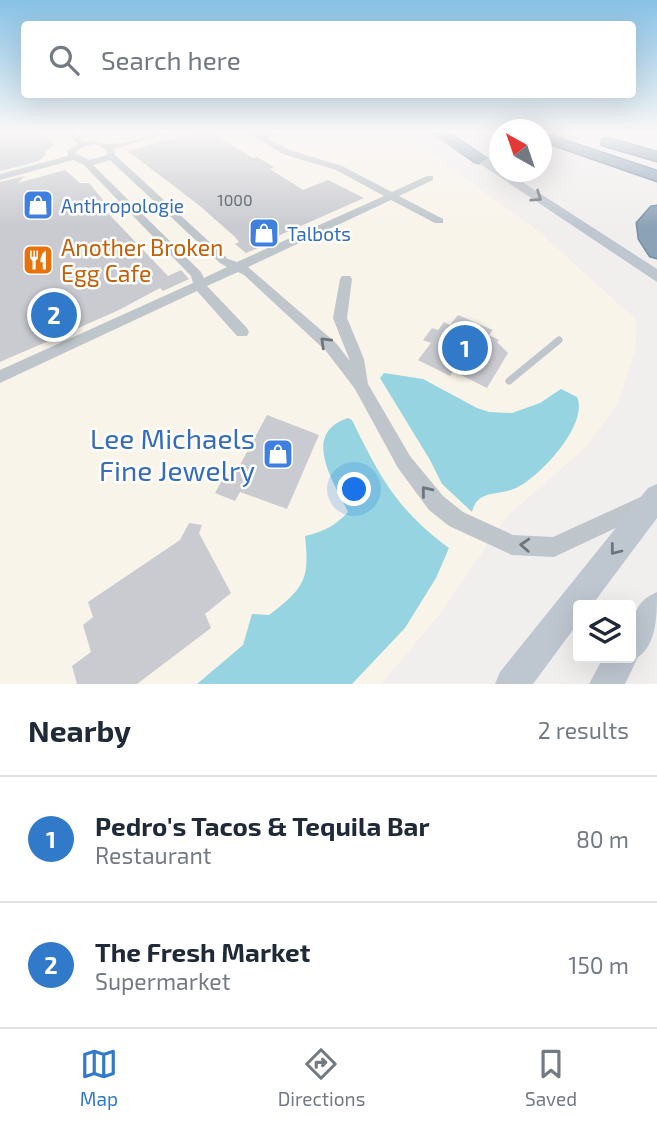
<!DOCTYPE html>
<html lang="en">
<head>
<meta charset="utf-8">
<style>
	:root { --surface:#fff; --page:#f6f6f7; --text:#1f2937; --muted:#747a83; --line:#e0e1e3; --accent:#307ac9 }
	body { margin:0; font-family:"Exo 2",sans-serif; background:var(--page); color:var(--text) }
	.controls { position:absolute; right:21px; bottom:21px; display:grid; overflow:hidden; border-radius:7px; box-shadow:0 7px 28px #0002 }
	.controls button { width:63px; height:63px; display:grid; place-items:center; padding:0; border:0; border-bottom:2px solid var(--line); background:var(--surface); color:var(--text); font:35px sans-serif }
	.compass { position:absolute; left:489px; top:119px; width:63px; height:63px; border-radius:50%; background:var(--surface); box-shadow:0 7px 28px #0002; rotate:320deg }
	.you { position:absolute; left:355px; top:490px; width:24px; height:24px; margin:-18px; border:5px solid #fff; border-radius:50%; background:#1a73e8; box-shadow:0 0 0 10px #1a73e833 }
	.badge { display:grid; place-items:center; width:46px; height:46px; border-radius:50%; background:var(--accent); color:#fff; font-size:23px; font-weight:700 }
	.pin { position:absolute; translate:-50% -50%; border:4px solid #fff; box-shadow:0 2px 7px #0006 }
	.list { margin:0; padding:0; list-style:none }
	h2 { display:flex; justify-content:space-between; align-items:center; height:91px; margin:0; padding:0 28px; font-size:30px }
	h2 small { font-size:23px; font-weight:400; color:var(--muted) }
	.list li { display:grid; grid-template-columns:46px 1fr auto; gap:21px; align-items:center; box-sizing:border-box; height:126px; padding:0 28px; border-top:2px solid var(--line) }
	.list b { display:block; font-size:26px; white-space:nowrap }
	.list p { margin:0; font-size:23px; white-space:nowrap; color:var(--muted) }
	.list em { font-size:23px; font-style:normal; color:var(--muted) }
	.icon { flex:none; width:38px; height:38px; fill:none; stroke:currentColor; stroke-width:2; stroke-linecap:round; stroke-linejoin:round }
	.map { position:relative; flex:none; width:657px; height:684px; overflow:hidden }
	.search { position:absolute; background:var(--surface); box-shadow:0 7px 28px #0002; left:21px; right:21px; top:21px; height:77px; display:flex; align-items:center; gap:18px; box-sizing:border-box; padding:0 24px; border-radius:7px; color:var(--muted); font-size:26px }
	.sheet { height:343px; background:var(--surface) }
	nav { display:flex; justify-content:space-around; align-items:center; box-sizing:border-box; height:98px; border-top:2px solid var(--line); background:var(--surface); font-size:19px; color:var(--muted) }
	nav a { display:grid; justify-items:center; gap:4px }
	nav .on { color:var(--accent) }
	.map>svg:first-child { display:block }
</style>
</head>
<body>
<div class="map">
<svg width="657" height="684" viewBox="0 0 657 684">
	<rect width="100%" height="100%" fill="#f1eeee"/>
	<path fill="#f9f4ea" d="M 0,130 L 404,130 L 474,185 L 538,231 L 636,320 L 635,351 L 618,403 L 585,448 L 508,515 L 439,615 L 381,684 L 0,684 Z"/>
	<path fill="#95d4e0" d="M 384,373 L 423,379 L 477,408 L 489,412 L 512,413 L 540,403 L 561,389 L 577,397 C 589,424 540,477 516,488 C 498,496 477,489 472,512 L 442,484 L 430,460 L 380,378 Z
		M 348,418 L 352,420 C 380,477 397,510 449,548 L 436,578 L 405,628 L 352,684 L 197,684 L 243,645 L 252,614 L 269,615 C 304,588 310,580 305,536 C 323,532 335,526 348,512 C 336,485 299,434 348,418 Z"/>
	<path fill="#c9cbd0" d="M 17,130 L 40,130 L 55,145 L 44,152 L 46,154 L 39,161 L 0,171 L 0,137 Z
		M 203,130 L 207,130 L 253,158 L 257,157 L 274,167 L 270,169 L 303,190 L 328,180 L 364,198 L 262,243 L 265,245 L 246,253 L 235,244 L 239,242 L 235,237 L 200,206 L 128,151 Z
		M 65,170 L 80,183 L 89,183 L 108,206 L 109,210 L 106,211 L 168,276 L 181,270 L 189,279 L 163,291 L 160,288 L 117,311 L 0,362 L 0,182 L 25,176 L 18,183 Z
		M 458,315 L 493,330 L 489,335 L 499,340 L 497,342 L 508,353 L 487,388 L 453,371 L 450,376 L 418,360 L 431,343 L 423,340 L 432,328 L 438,330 L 444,322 L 450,325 Z
		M 267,415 L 319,435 L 287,509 L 240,492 L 235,501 L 215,493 L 226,473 L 234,476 Z
		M 189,523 L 202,525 L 199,533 L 231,593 L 205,614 L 211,628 L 137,684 L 77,684 L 72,666 L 91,652 L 83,625 L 93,617 L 88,602 L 180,540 Z"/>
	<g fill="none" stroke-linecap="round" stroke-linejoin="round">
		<g stroke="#778ea3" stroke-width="3">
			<path id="highway" d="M 429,130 L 445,130 L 487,159 L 480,163 L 475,162 Z
				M 542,133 L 657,171 L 657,181 L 542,141 Z
				M 607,138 L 657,152 L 657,161 L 602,145 L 602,139 Z
				M 657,206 L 657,258 L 650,256 L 639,239 L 637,223 L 651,207 Z"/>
		</g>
		<path stroke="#bec6cb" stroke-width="7" d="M 509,381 L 559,340"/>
		<path fill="#bec6cb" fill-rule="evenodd" d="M 64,130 L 72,130 L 85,142 C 96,139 104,145 113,144 C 134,143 154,130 176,130 L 114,149 L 115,155 L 228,259 L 237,262 L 384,196 L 336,170 L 283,154 L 244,130 L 253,130 L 261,134 L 275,130 L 287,130 L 267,138 L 289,150 L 342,166 L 392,192 L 427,176 L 433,176 L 433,180 L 399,196 L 443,219 L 443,223 L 435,223 L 391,200 L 248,267 L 336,343 L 350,361 L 333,318 L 340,279 L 342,276 L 350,276 L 352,279 L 347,318 L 364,359 L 368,384 L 410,456 L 443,496 L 463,512 L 513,535 L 553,537 L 645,495 L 652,497 L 654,504 L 652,511 L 554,557 L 512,555 L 449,526 L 429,510 L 398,468 L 355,389 L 326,351 L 244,275 L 238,272 L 207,286 L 247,328 L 249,332 L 247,336 L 237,336 L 197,291 L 0,383 L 0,370 L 193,283 L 191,276 L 83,164 L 73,160 L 0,180 L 0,174 L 68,156 L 67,151 L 78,144 ZM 93,144 L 101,146 L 108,152 L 107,155 L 89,160 L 75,153 L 81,148 ZM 110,160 L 220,263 L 227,267 L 204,278 L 201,272 L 93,165 Z"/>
		<path fill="#bec7d0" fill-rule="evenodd" d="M 423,130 C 449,130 478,153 500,167 L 500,172 L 507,172 L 657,269 L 657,282 L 476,161 Z
			M 657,484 L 657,518 L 592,605 L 578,605 L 578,623 L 533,684 L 495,684 L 500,672 L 648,488 Z
			M 657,592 C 657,615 657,644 638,657 L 625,684 L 589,684 L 603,658 L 631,658 C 631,631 628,604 657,592 Z"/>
		<use href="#highway" fill="#8ca3b7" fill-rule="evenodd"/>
	</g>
	<defs><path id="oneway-chevron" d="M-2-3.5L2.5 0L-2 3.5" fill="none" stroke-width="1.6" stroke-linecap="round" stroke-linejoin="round" transform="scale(1.75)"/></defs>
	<g stroke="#6c757d">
		<use href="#oneway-chevron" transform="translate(537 197) rotate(34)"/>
		<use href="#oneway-chevron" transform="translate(615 550) rotate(128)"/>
	</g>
	<g stroke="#6c757b">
		<use href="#oneway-chevron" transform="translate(325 342) rotate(-136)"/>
		<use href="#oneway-chevron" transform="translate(426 491) rotate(-129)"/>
		<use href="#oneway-chevron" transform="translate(525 545) rotate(-177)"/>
	</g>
	<linearGradient id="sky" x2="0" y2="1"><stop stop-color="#87c1e5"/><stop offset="0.58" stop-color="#f9f7f7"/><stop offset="1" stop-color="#f9f7f7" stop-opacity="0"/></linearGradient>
	<rect width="657" height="226" fill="url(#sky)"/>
	<defs>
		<g id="shop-square" transform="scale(1.575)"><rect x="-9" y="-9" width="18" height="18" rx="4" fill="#3f7fe0" stroke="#fff"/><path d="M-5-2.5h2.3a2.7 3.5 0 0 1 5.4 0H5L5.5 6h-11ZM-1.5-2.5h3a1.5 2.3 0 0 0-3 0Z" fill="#fff"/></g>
		<g id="restaurant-square" transform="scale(1.575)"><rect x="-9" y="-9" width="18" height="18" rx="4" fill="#e8710a" stroke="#fff"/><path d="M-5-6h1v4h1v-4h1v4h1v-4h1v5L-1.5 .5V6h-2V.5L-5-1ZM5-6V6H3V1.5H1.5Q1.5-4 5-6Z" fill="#fff"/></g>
	</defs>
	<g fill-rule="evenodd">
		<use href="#shop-square" x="38" y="205"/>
		<use href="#shop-square" x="264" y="233"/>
		<use href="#restaurant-square" x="38" y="260"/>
		<use href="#shop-square" x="278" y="454"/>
	</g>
	<g text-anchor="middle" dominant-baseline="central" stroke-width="5" stroke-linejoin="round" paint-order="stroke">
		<g font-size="16" fill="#697077">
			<text x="235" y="199">1000</text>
		</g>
		<g font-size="19" fill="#366cbe" stroke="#fff" text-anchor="start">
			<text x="61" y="205">Anthropologie</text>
			<text x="287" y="233">Talbots</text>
		</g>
		<g font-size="23" fill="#c56008" stroke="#fff" text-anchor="start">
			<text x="61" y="247">Another Broken<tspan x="61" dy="26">Egg Cafe</tspan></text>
		</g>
		<g font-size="28" fill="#366cbe" stroke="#fff" text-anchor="end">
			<text x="255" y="438">Lee Michaels<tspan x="255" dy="32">Fine Jewelry</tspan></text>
		</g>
	</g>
</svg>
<div class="controls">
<button><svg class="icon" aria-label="layers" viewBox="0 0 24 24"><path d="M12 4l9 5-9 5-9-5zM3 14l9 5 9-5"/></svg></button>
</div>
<svg class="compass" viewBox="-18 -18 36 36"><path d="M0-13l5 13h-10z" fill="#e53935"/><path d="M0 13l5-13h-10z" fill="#747a83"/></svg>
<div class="you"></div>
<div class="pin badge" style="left:465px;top:348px">1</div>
<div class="pin badge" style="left:54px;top:315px">2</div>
<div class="search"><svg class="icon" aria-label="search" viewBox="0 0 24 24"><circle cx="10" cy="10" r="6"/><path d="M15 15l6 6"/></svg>Search here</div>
</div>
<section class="sheet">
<h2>Nearby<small>2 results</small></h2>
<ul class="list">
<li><span class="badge">1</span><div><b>Pedro's Tacos &amp; Tequila Bar</b><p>Restaurant</p></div><em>80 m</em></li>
<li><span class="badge">2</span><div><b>The Fresh Market</b><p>Supermarket</p></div><em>150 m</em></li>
</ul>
</section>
<nav>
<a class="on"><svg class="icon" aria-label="map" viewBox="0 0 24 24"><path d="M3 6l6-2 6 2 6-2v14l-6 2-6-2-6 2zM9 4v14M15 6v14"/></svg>Map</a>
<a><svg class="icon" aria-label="directions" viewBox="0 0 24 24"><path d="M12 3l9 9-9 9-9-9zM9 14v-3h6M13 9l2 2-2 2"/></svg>Directions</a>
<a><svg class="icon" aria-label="saved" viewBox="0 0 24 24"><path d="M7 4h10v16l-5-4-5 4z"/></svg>Saved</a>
</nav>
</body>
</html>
